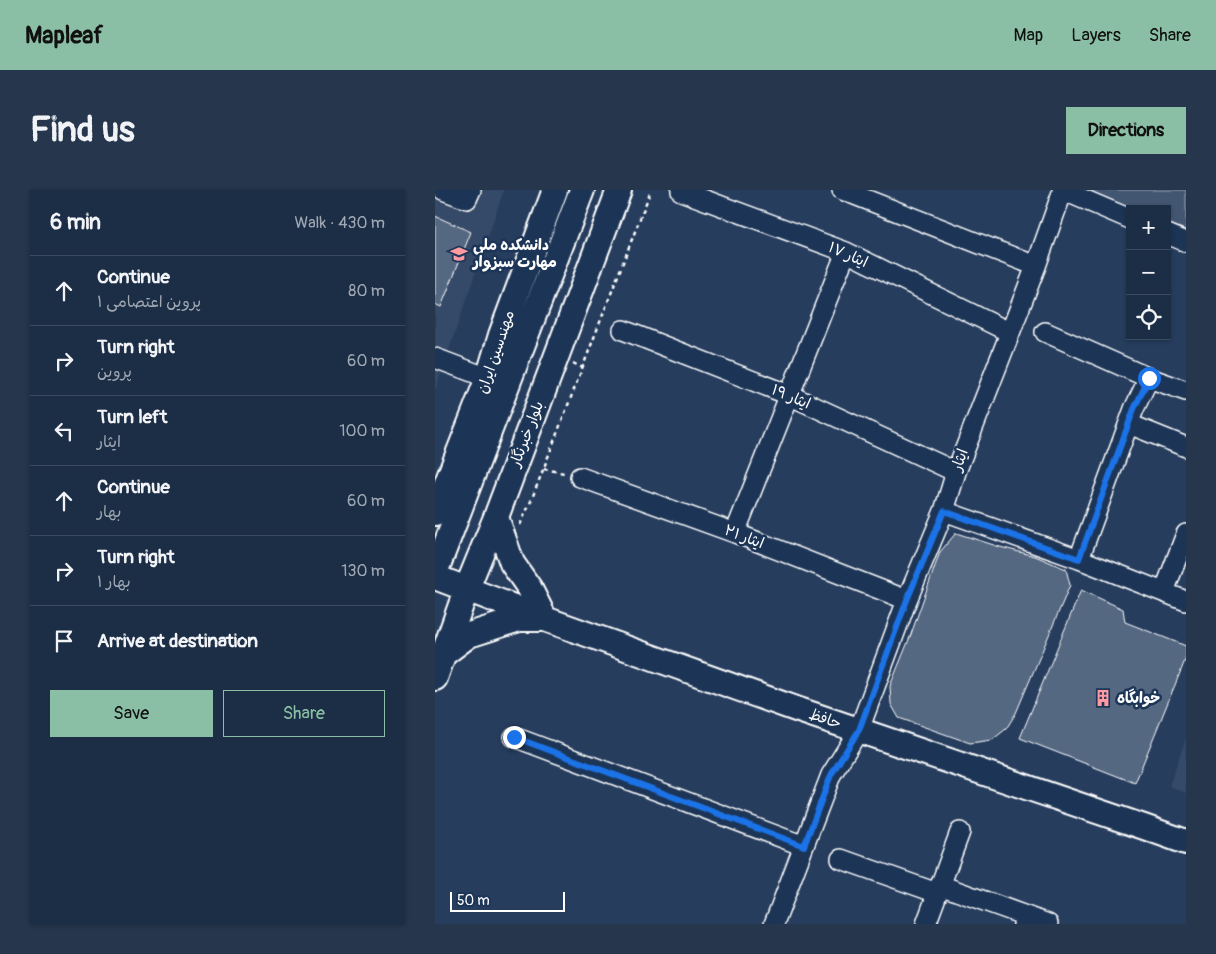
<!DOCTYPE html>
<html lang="en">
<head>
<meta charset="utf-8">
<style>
	:root { --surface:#1c2e46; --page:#25364d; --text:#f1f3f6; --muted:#a0a8b3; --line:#3a4a5f; --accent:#8abfa5 }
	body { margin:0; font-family:Pangolin,"Playpen Sans Arabic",sans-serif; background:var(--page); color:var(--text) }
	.controls { position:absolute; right:15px; top:15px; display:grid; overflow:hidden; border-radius:0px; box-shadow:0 1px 4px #0004 }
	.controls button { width:45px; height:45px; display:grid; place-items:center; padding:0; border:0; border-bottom:1px solid var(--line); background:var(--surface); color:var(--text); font:25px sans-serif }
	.scale { position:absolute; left:15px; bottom:12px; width:115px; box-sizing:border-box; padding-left:5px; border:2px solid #fff; border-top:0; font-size:14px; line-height:18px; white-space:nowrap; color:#fff; -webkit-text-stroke:4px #1d3557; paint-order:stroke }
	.stop { position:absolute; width:15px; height:15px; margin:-11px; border:4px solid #1a73e8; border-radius:50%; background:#fff }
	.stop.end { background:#1a73e8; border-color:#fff; box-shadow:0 1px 5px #0008 }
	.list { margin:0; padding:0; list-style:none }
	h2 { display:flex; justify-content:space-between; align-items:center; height:65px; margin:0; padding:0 20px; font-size:21px }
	h2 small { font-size:16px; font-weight:400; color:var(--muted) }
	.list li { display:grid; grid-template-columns:32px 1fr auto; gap:15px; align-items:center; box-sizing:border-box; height:70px; padding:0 20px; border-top:1px solid var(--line) }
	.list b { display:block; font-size:19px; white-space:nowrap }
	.list p { margin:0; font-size:16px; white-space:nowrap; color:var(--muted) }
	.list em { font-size:16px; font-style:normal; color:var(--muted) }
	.actions { display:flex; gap:10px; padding:15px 20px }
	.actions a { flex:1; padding:11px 0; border:1px solid var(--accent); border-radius:0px; text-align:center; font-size:18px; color:var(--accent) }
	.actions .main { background:var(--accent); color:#111 }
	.icon { flex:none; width:28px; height:28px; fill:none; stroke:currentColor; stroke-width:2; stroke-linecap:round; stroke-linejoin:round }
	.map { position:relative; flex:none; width:751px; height:734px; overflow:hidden; border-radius:0px }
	header { display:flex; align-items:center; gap:30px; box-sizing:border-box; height:70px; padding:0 25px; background:var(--accent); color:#111 }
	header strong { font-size:24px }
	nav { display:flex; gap:28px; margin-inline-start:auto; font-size:18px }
	.intro { display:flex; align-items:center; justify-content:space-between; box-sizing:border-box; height:120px; padding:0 30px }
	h1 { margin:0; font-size:35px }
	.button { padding:12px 22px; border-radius:0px; background:var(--accent); color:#111; font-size:18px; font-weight:700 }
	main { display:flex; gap:30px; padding:0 30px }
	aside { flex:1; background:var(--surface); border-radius:0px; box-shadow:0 1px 4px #0004 }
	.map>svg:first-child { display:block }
</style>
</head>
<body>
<header>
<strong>Mapleaf</strong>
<nav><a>Map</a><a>Layers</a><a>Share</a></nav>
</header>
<div class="intro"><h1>Find us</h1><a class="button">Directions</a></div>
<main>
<aside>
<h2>6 min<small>Walk · 430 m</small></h2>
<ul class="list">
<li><svg class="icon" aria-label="ahead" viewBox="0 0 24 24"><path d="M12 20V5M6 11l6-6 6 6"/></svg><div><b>Continue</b><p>پروین اعتصامی ۱</p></div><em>80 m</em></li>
<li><svg class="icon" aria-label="right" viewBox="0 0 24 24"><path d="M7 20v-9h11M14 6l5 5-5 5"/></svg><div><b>Turn right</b><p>پروین</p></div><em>60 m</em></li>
<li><svg class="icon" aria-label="left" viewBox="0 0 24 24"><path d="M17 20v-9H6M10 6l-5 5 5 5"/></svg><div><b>Turn left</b><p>ایثار</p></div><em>100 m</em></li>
<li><svg class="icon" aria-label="ahead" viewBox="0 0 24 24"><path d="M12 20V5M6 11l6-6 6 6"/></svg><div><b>Continue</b><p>بهار</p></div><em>60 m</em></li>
<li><svg class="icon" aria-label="right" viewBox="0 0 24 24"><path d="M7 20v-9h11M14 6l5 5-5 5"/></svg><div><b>Turn right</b><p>بهار ۱</p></div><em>130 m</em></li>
<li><svg class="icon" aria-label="arrive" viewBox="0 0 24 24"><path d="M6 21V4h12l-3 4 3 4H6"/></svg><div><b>Arrive at destination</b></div></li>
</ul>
<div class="actions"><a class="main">Save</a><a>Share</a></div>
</aside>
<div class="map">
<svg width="751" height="734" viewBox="0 0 751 734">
	<rect width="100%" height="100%" fill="#263d5e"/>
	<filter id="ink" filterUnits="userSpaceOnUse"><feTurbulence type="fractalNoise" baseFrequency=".02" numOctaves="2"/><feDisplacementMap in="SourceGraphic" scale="10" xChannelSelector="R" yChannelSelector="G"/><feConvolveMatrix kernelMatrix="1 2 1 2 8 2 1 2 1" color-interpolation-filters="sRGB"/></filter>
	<g filter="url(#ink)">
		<path fill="#344a68" d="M 0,0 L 69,0 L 0,201 Z
			M 751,548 L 751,603 L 734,596 Z"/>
		<path fill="#425672" stroke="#a0aab8" d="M 640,0 L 751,0 L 751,43 L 732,36 L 732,19 L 695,19 Z"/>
		<path fill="#556781" stroke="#fff" d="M 0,26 L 36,42 L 6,117 L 0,114 Z
			M 521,343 L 565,357 L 600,366 L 631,379 L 635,395 L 581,523 L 571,539 L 557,550 L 535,553 L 464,528 L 456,514 L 455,496 L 475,447 L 505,362 Z
			M 646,400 L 688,419 L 690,432 L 751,456 L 751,468 L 700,593 L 585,548 Z"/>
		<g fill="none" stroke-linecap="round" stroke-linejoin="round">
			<g stroke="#fff" stroke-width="22">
				<path id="minor" d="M 8,0 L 32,9 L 36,0
					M 407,0 L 601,76
					M 627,0 L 695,29
					M 246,1 L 411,62 L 574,142
					M 732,44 L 751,52
					M 188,140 L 354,205 L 521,282
					M 610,142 L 714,188 L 751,201
					M 0,168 L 53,188
					M 694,234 L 751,257
					M 145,287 L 300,343 L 472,410
					M 509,321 L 644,369 L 751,411
					M 300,343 L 411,62
					M 644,369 L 699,219 L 714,188
					M 729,402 L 751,344
					M 79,547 L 369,656
					M 406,669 L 502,703
					M 505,695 L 591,726 L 588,734
					M 591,726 L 613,734
					M 339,734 L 396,585 L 424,540 L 472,410 L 509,321 L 521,282 L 601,76 L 628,0
					M 491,734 L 525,642"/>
			</g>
			<g stroke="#fff" stroke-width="28">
				<path id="major" d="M 0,323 L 53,188 L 66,145 L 120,0
					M 0,383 L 147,0
					M 0,387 L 110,429 L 361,519 L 709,637 L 751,652
					M 10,463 L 34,445 L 84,429 L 110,429 L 95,399 L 77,373 L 61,327
					M 0,488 L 32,398 L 61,327 L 184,0"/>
			</g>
			<path stroke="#fff" stroke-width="2.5" stroke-dasharray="4 4" stroke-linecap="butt" d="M 138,173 L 148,178
				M 109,279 L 129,283
				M 85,335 L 96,311 L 216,0"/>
			<use href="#minor" stroke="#1d3557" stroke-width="19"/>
			<use href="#major" stroke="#1d3557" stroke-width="24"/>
		</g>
	</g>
	<g fill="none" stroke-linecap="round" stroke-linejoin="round" filter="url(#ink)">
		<path stroke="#1a73e8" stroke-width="6" d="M 79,547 L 369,656 L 396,585 L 424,540 L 472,410 L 509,321 L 644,369 L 699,219 L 714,188"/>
	</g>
	<defs>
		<g id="university-bare" transform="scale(1.35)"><path d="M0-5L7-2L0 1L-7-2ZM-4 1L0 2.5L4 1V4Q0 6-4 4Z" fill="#ff9aa2" stroke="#1d3557" stroke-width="2.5" paint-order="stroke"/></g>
		<g id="building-bare" transform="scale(1.35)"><path d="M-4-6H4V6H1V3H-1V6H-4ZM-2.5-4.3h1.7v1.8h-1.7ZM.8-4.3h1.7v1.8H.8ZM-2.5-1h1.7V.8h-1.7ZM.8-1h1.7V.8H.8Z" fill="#ff9aa2" stroke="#1d3557" stroke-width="2.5" paint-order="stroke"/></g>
	</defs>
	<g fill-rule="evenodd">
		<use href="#university-bare" x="24" y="64"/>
		<use href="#building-bare" x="668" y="508"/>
	</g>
	<g text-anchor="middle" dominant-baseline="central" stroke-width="5" stroke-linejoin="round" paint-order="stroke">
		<g font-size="15" font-weight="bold" fill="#fff" stroke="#1d3557" text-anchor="start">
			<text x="38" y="55">دانشکده ملی<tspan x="38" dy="17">مهارت سبزوار</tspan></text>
			<text x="682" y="508">خوابگاه</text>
		</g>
		<g font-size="15" fill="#fff" stroke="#1d3557">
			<text transform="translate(413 65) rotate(24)">ایثار ۱۷</text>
			<text transform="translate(61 162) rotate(-71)">مهندسین ایران</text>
			<text transform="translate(356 207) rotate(23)">ایثار ۱۹</text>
			<text transform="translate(92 244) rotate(-69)">بلوار خبرنگار</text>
			<text transform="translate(525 270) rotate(-70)">ایثار</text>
			<text transform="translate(309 347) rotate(21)">ایثار ۲۱</text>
			<text transform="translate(390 529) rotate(19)">حافظ</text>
		</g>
	</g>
</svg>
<div class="controls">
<button>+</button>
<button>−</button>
<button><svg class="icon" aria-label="locate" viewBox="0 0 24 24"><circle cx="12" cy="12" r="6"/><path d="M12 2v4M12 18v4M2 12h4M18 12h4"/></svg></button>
</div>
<div class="scale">50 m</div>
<div class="stop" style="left:714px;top:188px"></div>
<div class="stop end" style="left:79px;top:547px"></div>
</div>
</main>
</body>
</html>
